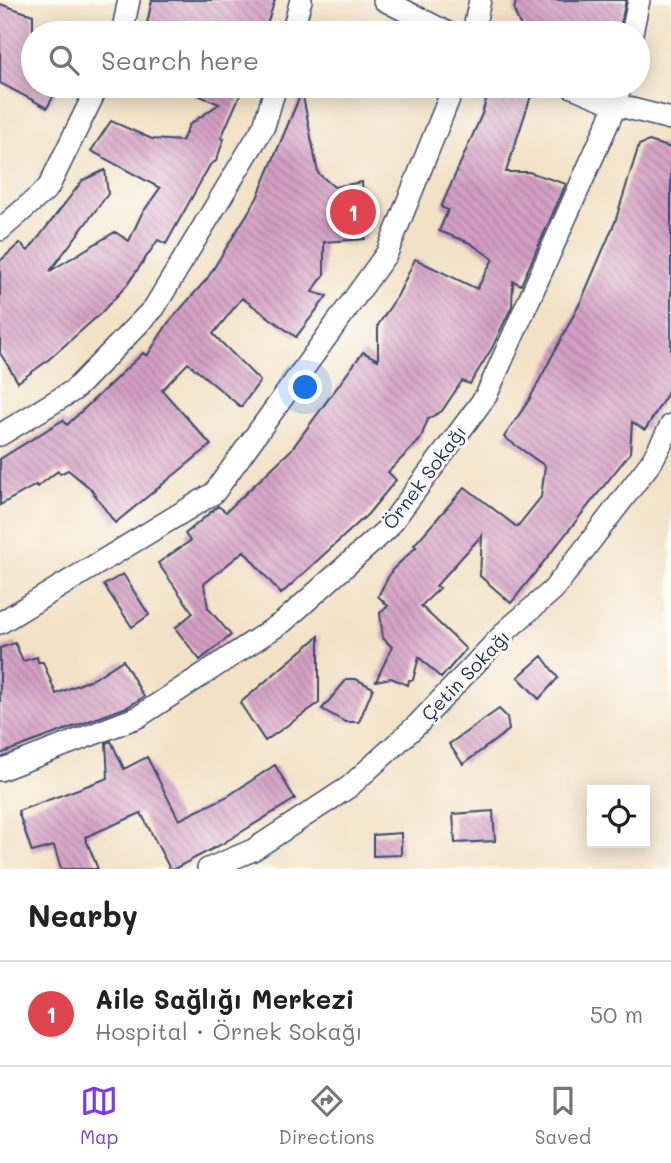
<!DOCTYPE html>
<html lang="en">
<head>
<meta charset="utf-8">
<style>
	:root { --surface:#fff; --page:#f2f2f2; --text:#222; --muted:#767676; --line:#e0e0e0; --accent:#7c3aed }
	body { margin:0; font-family:Mali,sans-serif; background:var(--page); color:var(--text) }
	.controls { position:absolute; right:21px; bottom:21px; display:grid; overflow:hidden; border-radius:0px; box-shadow:0 4px 18px #0003 }
	.controls button { width:63px; height:63px; display:grid; place-items:center; padding:0; border:0; border-bottom:2px solid var(--line); background:var(--surface); color:var(--text); font:35px sans-serif }
	.you { position:absolute; left:306px; top:388px; width:24px; height:24px; margin:-18px; border:5px solid #fff; border-radius:50%; background:#1a73e8; box-shadow:0 0 0 10px #1a73e833 }
	.badge { display:grid; place-items:center; width:46px; height:46px; border-radius:50%; background:var(--accent); color:#fff; font-size:23px; font-weight:700 }
	.pin { position:absolute; translate:-50% -50%; border:4px solid #fff; box-shadow:0 2px 7px #0006 }
	.list { margin:0; padding:0; list-style:none }
	h2 { display:flex; justify-content:space-between; align-items:center; height:91px; margin:0; padding:0 28px; font-size:30px }
	h2 small { font-size:23px; font-weight:400; color:var(--muted) }
	.list li { display:grid; grid-template-columns:46px 1fr auto; gap:21px; align-items:center; box-sizing:border-box; height:105px; padding:0 28px; border-top:2px solid var(--line) }
	.list b { display:block; font-size:26px; white-space:nowrap }
	.list p { margin:0; font-size:23px; white-space:nowrap; color:var(--muted) }
	.list em { font-size:23px; font-style:normal; color:var(--muted) }
	.icon { flex:none; width:38px; height:38px; fill:none; stroke:currentColor; stroke-width:2; stroke-linecap:round; stroke-linejoin:round }
	.map { position:relative; flex:none; width:671px; height:869px; overflow:hidden }
	.search { position:absolute; background:var(--surface); box-shadow:0 4px 18px #0003; left:21px; right:21px; top:21px; height:77px; display:flex; align-items:center; gap:18px; box-sizing:border-box; padding:0 24px; border-radius:38px; color:var(--muted); font-size:26px }
	.sheet { height:196px; background:var(--surface) }
	nav { display:flex; justify-content:space-around; align-items:center; box-sizing:border-box; height:98px; border-top:2px solid var(--line); background:var(--surface); font-size:19px; color:var(--muted) }
	nav a { display:grid; justify-items:center; gap:4px }
	nav .on { color:var(--accent) }
	.map>svg:first-child { display:block }
</style>
</head>
<body>
<div class="map">
<svg width="671" height="869" viewBox="0 0 671 869">
	<defs>
		<pattern id="building-back-hatch" width="6" height="6" patternUnits="userSpaceOnUse" patternTransform="scale(1.75)"><rect width="6" height="6" fill="#d49fc2"/><path d="M-1 5l2 2M0 0l6 6M5-1l2 2" fill="none" stroke="#ab82a1"/></pattern>
	</defs>
	<rect width="100%" height="100%" fill="#fdfcf7"/>
	<filter id="ink" filterUnits="userSpaceOnUse"><feTurbulence type="fractalNoise" baseFrequency=".0143" numOctaves="2"/><feDisplacementMap in="SourceGraphic" scale="14" xChannelSelector="R" yChannelSelector="G"/><feConvolveMatrix kernelMatrix="1 2 1 2 8 2 1 2 1" color-interpolation-filters="sRGB"/></filter>
	<filter id="wash" filterUnits="userSpaceOnUse"><feTurbulence type="fractalNoise" baseFrequency=".00686" numOctaves="4" result="noise"/><feDisplacementMap in="SourceGraphic" scale="28" xChannelSelector="R" yChannelSelector="G"/><feGaussianBlur stdDeviation="1.57" result="paint"/><feColorMatrix in="noise" values="0 0 0 0 0 0 0 0 0 0 0 0 0 0 0 0 0 1.4 0 .05"/><feComposite in="paint" operator="in"/></filter>
	<g filter="url(#wash)">
		<rect width="100%" height="100%" fill="#f2e1c5"/>
		<g id="blocks">
			<path fill="url(#building-back-hatch)" d="M 152,0 L 275,0 L 264,33 L 167,33 L 146,28 Z
				M 516,0 L 626,0 L 619,33 L 534,33 L 521,27 L 514,11 Z
				M 0,4 L 33,15 L 33,86 L 59,86 L 47,108 L 0,83 Z
				M 177,86 L 244,86 L 221,138 L 224,139 L 216,161 L 210,165 L 166,244 L 158,240 L 127,285 L 100,314 L 47,361 L 18,382 L 0,353 L 0,261 L 20,243 L 28,251 L 83,180 L 105,170 L 108,194 L 50,271 L 115,232 L 129,241 L 141,215 L 160,188 L 91,151 L 111,121 L 152,139 L 182,141 L 189,125 L 219,104 Z
				M 490,86 L 507,86 L 531,96 L 506,172 L 529,172 L 566,184 L 521,285 L 513,281 L 512,306 L 492,348 L 470,384 L 462,381 L 442,411 L 428,419 L 420,440 L 388,472 L 396,480 L 368,514 L 281,594 L 244,551 L 204,584 L 208,608 L 231,635 L 200,660 L 175,628 L 193,613 L 158,563 L 190,541 L 185,534 L 218,506 L 226,512 L 291,450 L 363,352 L 378,360 L 378,325 L 398,295 L 415,259 L 477,289 L 493,259 L 470,243 L 439,231 L 448,210 L 441,207 L 482,114 Z
				M 302,91 L 318,173 L 334,187 L 362,182 L 365,239 L 324,242 L 324,275 L 312,292 L 327,296 L 296,337 L 242,298 L 213,334 L 260,381 L 241,407 L 188,363 L 162,390 L 211,445 L 115,523 L 90,488 L 68,470 L 60,474 L 58,471 L 37,487 L 36,485 L 0,505 L 0,459 L 63,420 L 67,425 L 143,353 L 147,356 L 168,323 L 207,279 L 257,198 Z
				M 649,141 L 671,148 L 671,383 L 667,394 L 645,430 L 632,422 L 630,453 L 511,603 L 480,576 L 482,535 L 436,586 L 440,588 L 421,606 L 466,649 L 441,678 L 419,657 L 413,680 L 409,680 L 408,685 L 391,678 L 376,681 L 392,647 L 383,638 L 380,613 L 388,606 L 378,596 L 392,570 L 416,547 L 414,545 L 465,487 L 517,527 L 541,497 L 545,466 L 504,437 L 529,400 L 581,301 L 615,222 L 639,145 Z
				M 123,574 L 149,615 L 132,627 L 104,585 Z
				M 319,636 L 319,703 L 265,741 L 240,703 Z
				M 15,643 L 23,661 L 37,657 L 38,662 L 43,662 L 56,694 L 95,678 L 123,660 L 144,697 L 127,707 L 0,754 L 0,648 Z
				M 542,656 L 558,678 L 539,699 L 518,677 Z
				M 347,679 L 356,679 L 373,688 L 359,722 L 345,722 L 322,709 Z
				M 499,709 L 507,717 L 509,730 L 463,764 L 449,744 Z
				M 111,741 L 124,769 L 147,757 L 179,820 L 228,796 L 275,765 L 295,799 L 222,844 L 174,869 L 170,869 L 141,813 L 85,837 L 98,869 L 61,869 L 54,846 L 32,852 L 18,811 L 108,778 L 106,743 Z
				M 493,811 L 495,841 L 455,843 L 453,814 Z
				M 401,833 L 401,855 L 373,856 L 373,835 Z"/>
		</g>
	</g>
	<g filter="url(#ink)">
		<use href="#blocks" fill-opacity="0" stroke="#3b4a6d" stroke-width="2"/>
		<g fill="none" stroke-linecap="round" stroke-linejoin="round">
			<g stroke="#3b4a6d" stroke-width="24">
				<path id="street" d="M 384,0 L 448,33
					M 122,33 L 129,0
					M 292,33 L 301,0
					M 473,33 L 480,0
					M 632,33 L 639,0
					M 570,86 L 616,105 L 671,119
					M 0,230 L 48,188 L 98,86
					M 0,435 L 74,390 L 154,308 L 264,126 L 276,86
					M 0,623 L 214,493 L 387,253 L 454,86
					M 0,770 L 138,717 L 283,622 L 387,529 L 486,396 L 616,105 L 620,86
					M 208,869 L 253,850 L 349,787 L 418,724 L 508,629 L 553,590 L 652,461 L 671,425"/>
			</g>
			<use href="#street" stroke="#fff" stroke-width="21"/>
		</g>
	</g>
	<g text-anchor="middle" dominant-baseline="central" stroke-width="6" stroke-linejoin="round" paint-order="stroke">
		<g font-size="19" fill="#1b2f5e" stroke="#fdfcf7">
			<text transform="translate(424 477) rotate(-53)">Örnek Sokağı</text>
			<text transform="translate(465 675) rotate(-46)">Çetin Sokağı</text>
		</g>
	</g>
</svg>
<div class="controls">
<button><svg class="icon" aria-label="locate" viewBox="0 0 24 24"><circle cx="12" cy="12" r="6"/><path d="M12 2v4M12 18v4M2 12h4M18 12h4"/></svg></button>
</div>
<div class="you"></div>
<div class="pin badge" style="left:353px;top:212px;background:#e0444e">1</div>
<div class="search"><svg class="icon" aria-label="search" viewBox="0 0 24 24"><circle cx="10" cy="10" r="6"/><path d="M15 15l6 6"/></svg>Search here</div>
</div>
<section class="sheet">
<h2>Nearby<small></small></h2>
<ul class="list">
<li><span class="badge" style="background:#e0444e">1</span><div><b>Aile Sağlığı Merkezi</b><p>Hospital · Örnek Sokağı</p></div><em>50 m</em></li>
</ul>
</section>
<nav>
<a class="on"><svg class="icon" aria-label="map" viewBox="0 0 24 24"><path d="M3 6l6-2 6 2 6-2v14l-6 2-6-2-6 2zM9 4v14M15 6v14"/></svg>Map</a>
<a><svg class="icon" aria-label="directions" viewBox="0 0 24 24"><path d="M12 3l9 9-9 9-9-9zM9 14v-3h6M13 9l2 2-2 2"/></svg>Directions</a>
<a><svg class="icon" aria-label="saved" viewBox="0 0 24 24"><path d="M7 4h10v16l-5-4-5 4z"/></svg>Saved</a>
</nav>
</body>
</html>
